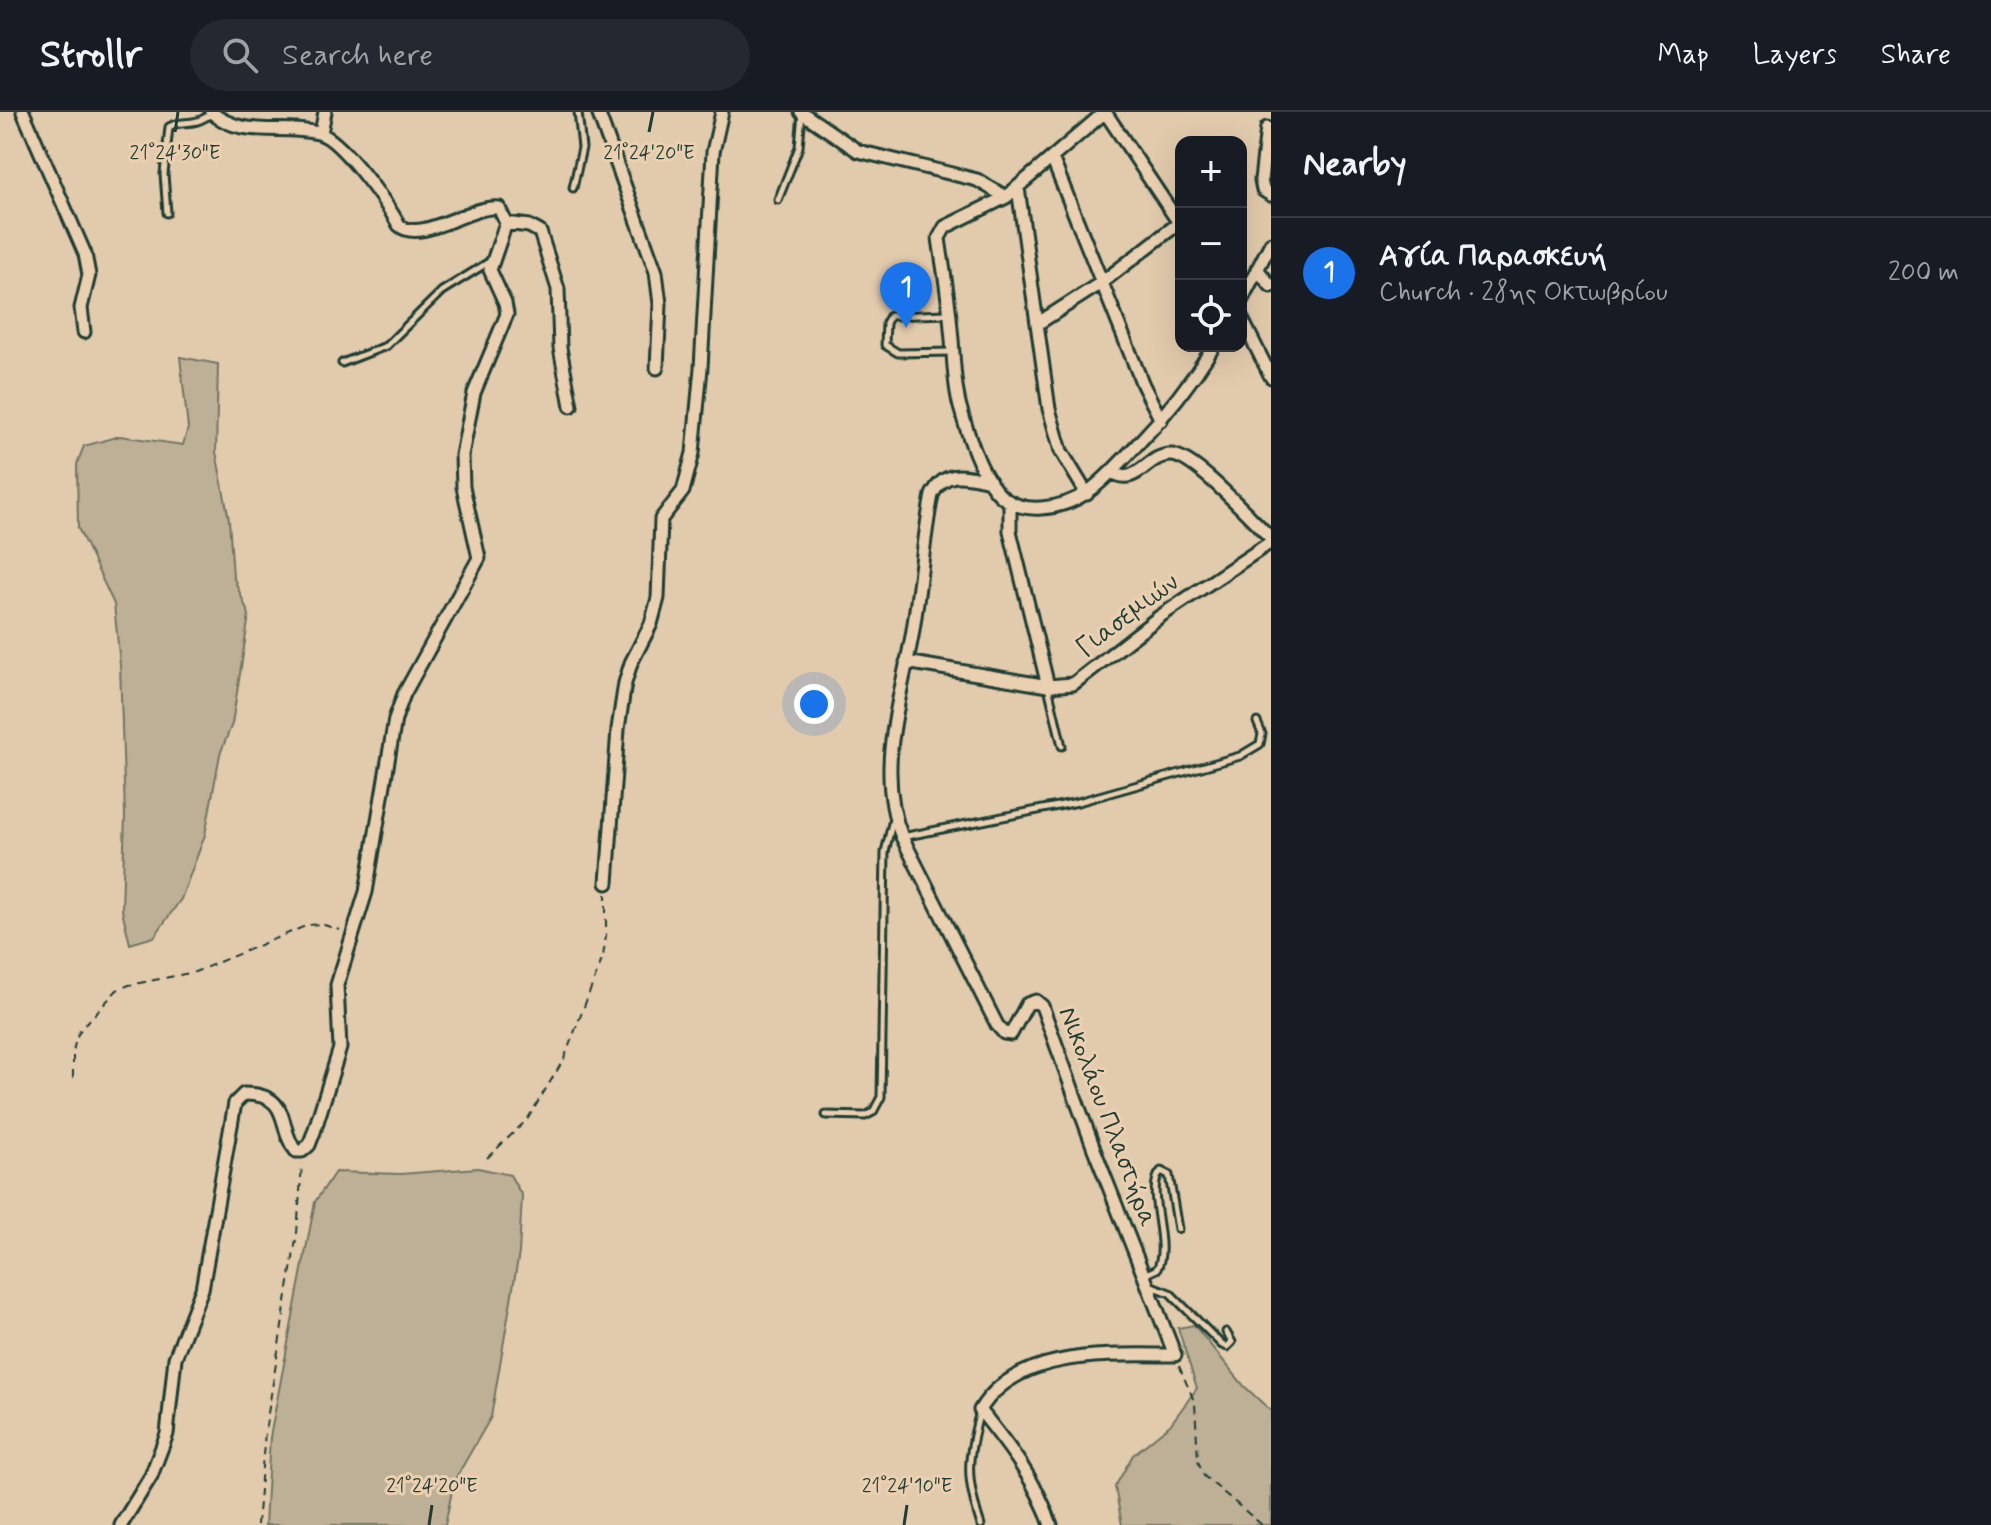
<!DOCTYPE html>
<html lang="en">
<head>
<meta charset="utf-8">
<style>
	:root { --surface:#171b24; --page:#242831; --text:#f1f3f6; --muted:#9ea1a6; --line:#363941; --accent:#1a73e8 }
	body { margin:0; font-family:Mynerve,sans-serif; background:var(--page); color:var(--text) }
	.controls { position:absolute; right:24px; top:24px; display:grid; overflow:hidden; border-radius:16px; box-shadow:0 8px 32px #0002 }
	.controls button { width:72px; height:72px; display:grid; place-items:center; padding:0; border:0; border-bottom:2px solid var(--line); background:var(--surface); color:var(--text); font:40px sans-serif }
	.you { position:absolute; left:814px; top:592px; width:28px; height:28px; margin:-20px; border:6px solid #fff; border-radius:50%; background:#1a73e8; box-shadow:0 0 0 12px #1a73e833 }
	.badge { display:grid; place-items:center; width:52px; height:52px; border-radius:50%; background:var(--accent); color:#fff; font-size:26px; font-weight:700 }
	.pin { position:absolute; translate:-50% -66px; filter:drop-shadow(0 2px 4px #0008) }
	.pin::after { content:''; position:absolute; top:42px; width:28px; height:24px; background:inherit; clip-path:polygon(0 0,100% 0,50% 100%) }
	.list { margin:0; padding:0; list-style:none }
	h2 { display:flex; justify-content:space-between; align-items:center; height:104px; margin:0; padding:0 32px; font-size:34px }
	h2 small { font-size:26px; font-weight:400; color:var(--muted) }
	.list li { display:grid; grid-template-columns:52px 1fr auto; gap:24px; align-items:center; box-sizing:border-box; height:112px; padding:0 32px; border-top:2px solid var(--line) }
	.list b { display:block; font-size:30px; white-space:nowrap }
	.list p { margin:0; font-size:26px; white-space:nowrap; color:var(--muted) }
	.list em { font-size:26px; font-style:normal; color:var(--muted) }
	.icon { flex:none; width:44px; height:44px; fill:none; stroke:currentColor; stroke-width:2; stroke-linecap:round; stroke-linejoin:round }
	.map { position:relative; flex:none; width:1271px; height:1413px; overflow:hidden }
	header { display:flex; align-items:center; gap:48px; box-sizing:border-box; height:112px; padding:0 40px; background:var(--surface); border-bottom:2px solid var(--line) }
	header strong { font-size:38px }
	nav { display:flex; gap:44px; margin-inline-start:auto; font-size:28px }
	.search { width:560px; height:72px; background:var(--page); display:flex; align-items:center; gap:20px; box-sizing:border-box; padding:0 28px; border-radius:44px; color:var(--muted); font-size:30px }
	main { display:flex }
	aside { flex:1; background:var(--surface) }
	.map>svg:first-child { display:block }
</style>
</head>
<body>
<header>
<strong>Strollr</strong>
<div class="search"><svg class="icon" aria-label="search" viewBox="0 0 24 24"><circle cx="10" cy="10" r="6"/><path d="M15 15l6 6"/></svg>Search here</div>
<nav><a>Map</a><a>Layers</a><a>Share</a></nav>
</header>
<main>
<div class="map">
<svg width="1271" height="1413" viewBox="0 0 1271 1413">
	<rect width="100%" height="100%" fill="#e2caac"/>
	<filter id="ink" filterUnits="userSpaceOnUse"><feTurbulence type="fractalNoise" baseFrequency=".0125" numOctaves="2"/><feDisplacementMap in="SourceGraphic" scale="16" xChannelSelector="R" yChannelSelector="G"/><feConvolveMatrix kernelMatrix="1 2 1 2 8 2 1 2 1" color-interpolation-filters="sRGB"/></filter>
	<g filter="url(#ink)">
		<path fill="#beb096" stroke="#6e7665" stroke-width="2" d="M 180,245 L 218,252 L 216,340 L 229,408 L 233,464 L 249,503 L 241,555 L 232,612 L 220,642 L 205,723 L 181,787 L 154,825 L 130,832 L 122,798 L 125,703 L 120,553 L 114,492 L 78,416 L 77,352 L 84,334 L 120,324 L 183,333 L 188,316 Z
			M 478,1056 L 510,1063 L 522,1084 L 519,1141 L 491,1305 L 454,1369 L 445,1413 L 265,1413 L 270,1325 L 315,1090 L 335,1060 L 401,1062 Z
			M 1194,1213 L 1244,1274 L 1271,1299 L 1271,1413 L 1122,1413 L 1115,1375 L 1133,1343 L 1170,1313 L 1197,1276 L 1178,1216 Z"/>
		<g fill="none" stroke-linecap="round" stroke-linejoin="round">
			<g stroke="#1f3d34" stroke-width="11">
				<path id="lane" d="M 573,76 L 582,36 L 578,0
					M 778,88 L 799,35 L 802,1
					M 167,101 L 164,62 L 169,15 C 184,6 191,17 212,1
					M 947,202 L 890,204 L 886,211 L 885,233 L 898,241 L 953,240
					M 342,251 L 386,234 L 442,179 L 492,148
					M 1048,575 L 1062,634
					M 902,725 L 1078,690 L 1240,644 L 1260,632 L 1262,622 L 1257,610
					M 826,1003 L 865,1004 L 873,1000 L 881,985 L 885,740 L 893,707
					M 1144,1163 L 1157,1157 C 1171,1131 1144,1077 1161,1059 L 1169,1063 L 1178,1117
					M 1147,1172 L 1170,1181 L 1222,1233 L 1227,1235 L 1232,1230 L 1226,1220
					M 980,1299 C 967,1347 965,1365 981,1413"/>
			</g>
			<g stroke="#1f3d34" stroke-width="17">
				<path id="street" d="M 23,0 L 85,142 L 89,163 L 81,196 L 84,220
					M 598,0 L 656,160 L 660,192 L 657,256
					M 801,0 L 858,39 L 977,68 L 1006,85
					M 1105,0 L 1006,85 L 945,115 L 939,126 C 943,156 949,186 951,217 C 954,243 953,269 960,295 C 967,320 981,366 1001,384 C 1012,393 1027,397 1041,396 C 1084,394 1107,364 1135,335 C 1165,304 1191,271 1214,234
					M 1105,0 L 1181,114
					M 1267,16 L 1261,68 L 1263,78 L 1271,83
					M 321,21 L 325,0
					M 1052,46 L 1143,273 L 1161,308
					M 1018,76 L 1049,297 L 1061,339 L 1087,382
					M 506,111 L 529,114 L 540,120 L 558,177 L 560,236 L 571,294
					M 1257,157 L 1271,174
					M 1241,189 L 1271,131
					M 1241,205 L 1271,265
					M 1037,212 L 1101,171 L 1179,111
					M 1112,360 C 1138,376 1146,342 1172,343 C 1196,345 1252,408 1271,426
					M 990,369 C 966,364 945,356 932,383 C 923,429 920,477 912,524 C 900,590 875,659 902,725 L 997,913 L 1004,921 L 1011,922 L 1027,892 L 1036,889 L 1042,894 L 1094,1037 L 1175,1243 C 1112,1243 1017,1236 980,1298 C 1008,1333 1037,1370 1051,1413
					M 1010,390 L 1010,419 L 1048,574
					M 906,550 L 1048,574 L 1073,572 L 1159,505 L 1271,430
					M 607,771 L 618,617 L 625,571 L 631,551 L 651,512 L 658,486 L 661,407 L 683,379 L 693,341 L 701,256 L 713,40 L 722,0
					M 121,1413 L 151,1364 L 167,1322 L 175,1246 L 202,1177 L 235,991 L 244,982 C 293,982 277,1017 296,1039 L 302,1039 L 309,1033 L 314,1020 L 340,936 L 337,873 L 366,780 L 395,607 L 404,582 L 479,446 L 463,375 L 462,343 L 474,281 L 507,202 L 505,191 L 490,158 L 506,111 L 499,96 C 471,92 420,133 399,113 C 387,92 341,26 318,21 C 282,12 242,27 211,0"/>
			</g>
			<path stroke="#1f3d34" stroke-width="2" stroke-dasharray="8 6" stroke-linecap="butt" d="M 73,966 L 73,940 L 76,926 L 81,917 L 117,878 L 129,873 L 195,860 L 308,813 L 321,812 L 340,818
				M 487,1046 L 527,1008 L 564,947 L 603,845 L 606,823 L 606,782
				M 1179,1254 L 1195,1291 L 1198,1349 L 1204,1364 L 1262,1413
				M 257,1413 L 265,1320 L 297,1121 L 302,1052"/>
			<use href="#lane" stroke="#ead0b1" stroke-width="5"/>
			<use href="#street" stroke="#ead0b1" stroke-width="11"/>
		</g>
	</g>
	<path fill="none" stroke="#1f3d34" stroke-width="3" d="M 175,20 L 178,0M 649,20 L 653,0M 429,1413 L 432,1393M 904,1413 L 907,1393"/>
	<g text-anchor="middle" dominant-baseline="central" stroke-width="6" stroke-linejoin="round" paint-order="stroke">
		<g font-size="26" fill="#1f3d34" stroke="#ead0b1">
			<text transform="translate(1128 504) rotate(-37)">Γιασεμιών</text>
			<text transform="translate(1107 1005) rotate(69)">Νικολάου Πλαστήρα</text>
		</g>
	</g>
	<g font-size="20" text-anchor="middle" fill="#1f3d34" stroke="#ead0b1" stroke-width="6" stroke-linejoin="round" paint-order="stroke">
		<text x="175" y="47">21°24'30"E</text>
		<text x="649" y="47">21°24'20"E</text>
		<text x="432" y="1380">21°24'20"E</text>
		<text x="907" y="1380">21°24'10"E</text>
	</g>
</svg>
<div class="controls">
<button>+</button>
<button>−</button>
<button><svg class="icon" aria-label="locate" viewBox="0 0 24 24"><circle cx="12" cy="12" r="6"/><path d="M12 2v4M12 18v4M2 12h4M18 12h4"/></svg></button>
</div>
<div class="you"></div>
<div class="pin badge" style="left:906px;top:216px">1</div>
</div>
<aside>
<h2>Nearby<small></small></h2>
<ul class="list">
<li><span class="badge">1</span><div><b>Αγία Παρασκευή</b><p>Church · 28ης Οκτωβρίου</p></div><em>200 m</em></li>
</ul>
</aside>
</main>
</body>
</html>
